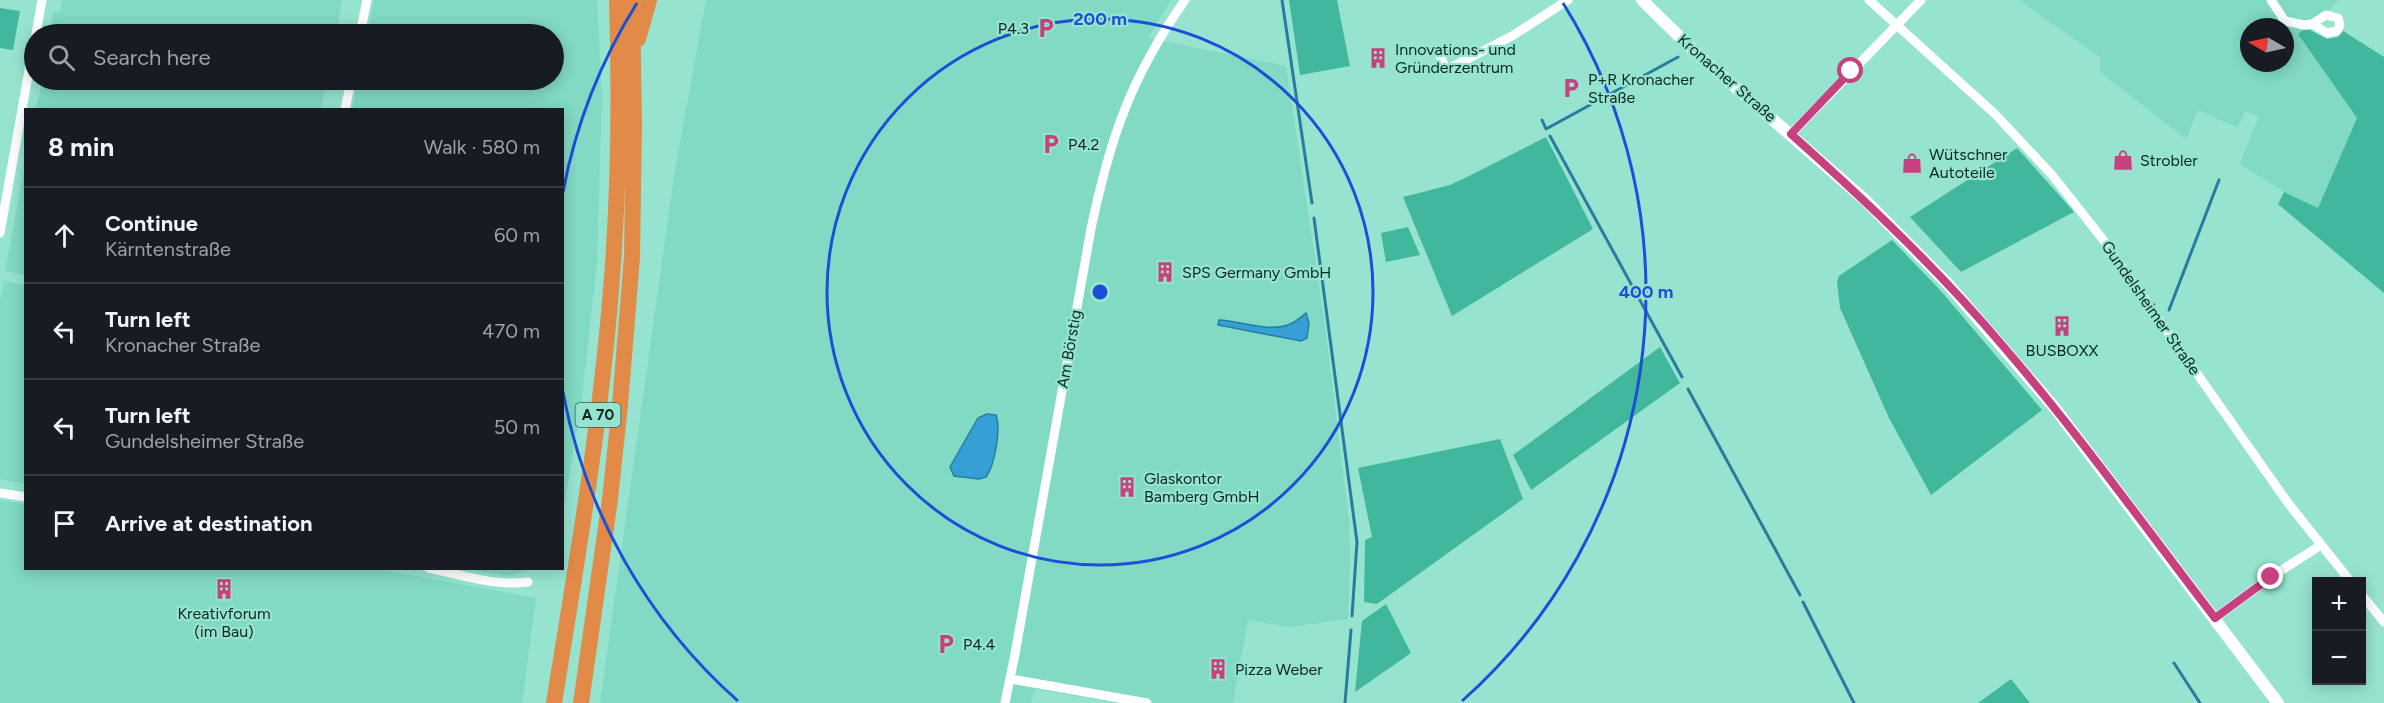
<!DOCTYPE html>
<html lang="en">
<head>
<meta charset="utf-8">
<style>
	:root { --surface:#171b24; --page:#242831; --text:#f1f3f6; --muted:#9ea1a6; --line:#363941 }
	body { margin:0; font-family:Figtree,sans-serif; background:var(--page); color:var(--text) }
	.controls { position:absolute; right:18px; bottom:18px; display:grid; overflow:hidden; border-radius:0px; box-shadow:0 3px 15px #0003 }
	.controls button { width:54px; height:54px; display:grid; place-items:center; padding:0; border:0; border-bottom:2px solid var(--line); background:var(--surface); color:var(--text); font:30px sans-serif }
	.compass { position:absolute; left:2240px; top:18px; width:54px; height:54px; border-radius:50%; background:var(--surface); box-shadow:0 3px 15px #0003; rotate:279deg }
	.stop { position:absolute; width:18px; height:18px; margin:-14px; border:4px solid #c7407f; border-radius:50%; background:#fff }
	.stop.end { background:#c7407f; border-color:#fff; box-shadow:0 2px 6px #0008 }
	.list { margin:0; padding:0; list-style:none }
	h2 { display:flex; justify-content:space-between; align-items:center; height:78px; margin:0; padding:0 24px; font-size:26px }
	h2 small { font-size:20px; font-weight:400; color:var(--muted) }
	.list li { display:grid; grid-template-columns:39px 1fr auto; gap:18px; align-items:center; box-sizing:border-box; height:96px; padding:0 24px; border-top:2px solid var(--line) }
	.list b { display:block; font-size:22px; white-space:nowrap }
	.list p { margin:0; font-size:20px; white-space:nowrap; color:var(--muted) }
	.list em { font-size:20px; font-style:normal; color:var(--muted) }
	.icon { flex:none; width:33px; height:33px; fill:none; stroke:currentColor; stroke-width:2; stroke-linecap:round; stroke-linejoin:round }
	.map { position:relative; flex:none; width:2384px; height:703px; overflow:hidden }
	.search { position:absolute; background:var(--surface); box-shadow:0 3px 15px #0003; left:24px; top:24px; width:540px; height:66px; display:flex; align-items:center; gap:15px; box-sizing:border-box; padding:0 21px; border-radius:33px; color:var(--muted); font-size:22px }
	.panel { position:absolute; background:var(--surface); box-shadow:0 3px 15px #0003; left:24px; top:108px; width:540px; height:462px; border-radius:0px }
	.map>svg:first-child { display:block }
</style>
</head>
<body>
<div class="map">
<svg width="2384" height="703" viewBox="0 0 2384 703">
	<rect width="100%" height="100%" fill="#96e4cf"/>
	<path fill="#81dac3" fill-rule="evenodd" d="M 62,0 L 342,0 L 336,34 L 50,34 L 54,11 L 60,11 Z
		M 374,0 L 597,0 L 602,94 L 597,262 L 581,406 L 563,512 L 562,110 L 352,109 L 358,80 L 554,80 L 554,34 L 367,34 Z
		M 706,0 L 1171,0 L 1148,38 L 1286,66 L 1324,318 L 1349,521 L 1350,559 L 1348,619 L 1290,627 L 1248,620 L 1233,703 L 1116,703 L 1035,689 L 1031,703 L 600,703 L 674,176 Z
		M 2019,0 L 2340,0 L 2298,34 L 2357,118 L 2318,208 L 2284,192 L 2240,164 L 2259,116 L 2245,111 L 2238,128 L 2198,110 L 2186,139 L 2100,72 L 2100,57 ZM 2249,27 L 2285,27 L 2285,63 L 2249,63 Z
		M 42,80 L 327,80 L 321,109 L 36,109 Z
		M 25,165 L 26,275 L 25,275 L 5,271 Z
		M 4,281 L 25,285 L 25,484 L 0,479 L 0,300 Z
		M 0,500 L 25,504 L 26,568 L 377,569 L 536,598 L 522,703 L 0,703 Z
		M 464,569 L 530,568 L 530,569 L 510,576 Z"/>
	<path fill="#41b89e" d="M 1289,0 L 1337,0 L 1350,66 L 1300,75 Z
		M 0,8 L 20,11 L 13,50 L 0,48 Z
		M 2303,30 L 2310,30 L 2327,39 L 2338,37 L 2343,31 L 2384,57 L 2384,293 L 2278,204 L 2284,192 L 2318,208 L 2357,118 L 2298,34 Z
		M 1546,137 L 1593,229 L 1452,316 L 1403,197 L 1450,185 L 1467,177 Z
		M 2017,148 L 2074,212 L 1961,272 L 1910,217 Z
		M 1408,227 L 1420,255 L 1386,262 L 1381,233 Z
		M 1892,240 L 1940,290 L 2042,410 L 1931,495 L 1889,418 L 1840,308 L 1837,281 L 1839,276 Z
		M 1660,347 L 1680,383 L 1531,490 L 1513,455 Z
		M 1500,439 L 1523,499 L 1377,604 L 1364,602 L 1365,540 L 1372,537 L 1358,468 Z
		M 1386,604 L 1411,653 L 1355,692 L 1362,621 Z
		M 2011,679 L 2030,703 L 1978,703 Z"/>
	<path fill="#35a0d6" stroke="#287ca0" stroke-width="1.5" d="M 1306,313 L 1309,323 L 1307,338 L 1301,341 L 1218,325 L 1219,320 C 1242,321 1269,333 1290,324 C 1296,322 1301,317 1306,313 Z
		M 987,414 L 996,415 C 1001,429 995,465 986,477 L 979,479 L 954,476 L 950,467 L 978,418 Z"/>
	<g fill="none" stroke-linecap="round" stroke-linejoin="round">
		<path stroke="#287ca0" stroke-width="3" d="M 1282,0 L 1312,203
			M 1542,120 L 1546,129 L 1678,57
			M 1550,136 L 1682,377
			M 1314,218 L 1357,542 L 1352,616
			M 2169,310 L 2219,180
			M 1688,389 L 1800,595
			M 1803,602 L 1854,703
			M 2174,663 L 2200,703
			M 1345,703 L 1351,630"/>
		<path stroke="#fff" stroke-width="9" d="M 1869,0 L 1995,114 L 2052,175 L 2101,237 L 2288,503 L 2351,582
			M 2271,0 L 2285,21 L 2304,25 L 2312,24
			M 2326,15 L 2338,18 L 2340,25 L 2337,31 L 2327,33 L 2312,24 Z
			M 36,34 L 42,0
			M 360,34 L 367,0
			M 1439,53 L 1446,70 L 1512,36 L 1568,0
			M 345,110 L 351,80
			M 1791,134 L 1921,0
			M 0,233 L 34,42
			M 0,493 L 26,497
			M 428,568 C 459,574 496,587 528,582
			M 2362,595 L 2384,622
			M 2215,618 L 2271,577 L 2321,545
			M 1011,679 L 1147,703
			M 1005,703 L 1015,654 L 1091,229 C 1110,138 1131,77 1185,0"/>
		<path stroke="#fff" stroke-width="12" d="M 1642,0 L 1696,53 L 1865,200 L 1947,283 L 2054,407 L 2278,703"/>
		<path stroke="#e28b48" stroke-width="16" d="M 638,39 L 649,0
			M 554,703 C 576,566 600,428 611,290 C 619,193 620,97 617,0
			M 581,703 L 610,499 L 620,405 L 632,257 L 634,125 L 632,0"/>
	</g>
	<g fill="none" stroke-linecap="round" stroke-linejoin="round">
		<path stroke="#c7407f" stroke-width="8" d="M 1851,71 L 1791,134 C 1866,201 1938,269 2003,346 C 2078,433 2145,527 2215,618 L 2271,577"/>
	</g>
	<g fill="none" stroke="#1d4ed8" stroke-width="3">
		<circle cx="1100" cy="292" r="273"/>
		<path d="M738 701A546 546 0 0 1 563 392M563 192A546 546 0 0 1 637 3M1563 3A546 546 0 0 1 1462 701"/>
	</g>
	<defs>
		<g id="parking-bare" transform="scale(1.62)"><path d="M-3.5-5.5H1a3.5 3.5 0 0 1 0 7H-1V5.5H-3.5ZM-1-3.4V-.6H.8a1.4 1.4 0 0 0 0-2.8Z" fill="#c7407f" stroke="#96e4cf" stroke-width="2.5" paint-order="stroke"/></g>
		<g id="building-bare" transform="scale(1.62)"><path d="M-4-6H4V6H1V3H-1V6H-4ZM-2.5-4.3h1.7v1.8h-1.7ZM.8-4.3h1.7v1.8H.8ZM-2.5-1h1.7V.8h-1.7ZM.8-1h1.7V.8H.8Z" fill="#c7407f" stroke="#96e4cf" stroke-width="2.5" paint-order="stroke"/></g>
		<g id="shop-bare" transform="scale(1.62)"><path d="M-5-2.5h2.3a2.7 3.5 0 0 1 5.4 0H5L5.5 6h-11ZM-1.5-2.5h3a1.5 2.3 0 0 0-3 0Z" fill="#c7407f" stroke="#96e4cf" stroke-width="2.5" paint-order="stroke"/></g>
	</defs>
	<g fill-rule="evenodd">
		<use href="#parking-bare" x="1046" y="28"/>
		<use href="#building-bare" x="1378" y="58"/>
		<use href="#parking-bare" x="1571" y="88"/>
		<use href="#parking-bare" x="1051" y="144"/>
		<use href="#shop-bare" x="2123" y="160"/>
		<use href="#shop-bare" x="1912" y="163"/>
		<use href="#building-bare" x="1165" y="272"/>
		<use href="#building-bare" x="2062" y="326"/>
		<use href="#building-bare" x="1127" y="487"/>
		<use href="#building-bare" x="224" y="589"/>
		<use href="#parking-bare" x="946" y="644"/>
		<use href="#building-bare" x="1218" y="669"/>
	</g>
	<g text-anchor="middle" dominant-baseline="central" stroke-width="4.5" stroke-linejoin="round" paint-order="stroke">
		<rect fill="#96e4cf" stroke="#336156" stroke-width="1.5" x="575.5" y="403" width="45" height="24" rx="4.5"/>
		<g font-size="15" font-weight="bold" fill="#082922">
			<text x="598" y="415">A 70</text>
		</g>
		<g font-size="16" fill="#082922" stroke="#96e4cf" text-anchor="start">
			<text x="1029" y="28" text-anchor="end">P4.3</text>
			<text x="1395" y="49">Innovations- und<tspan x="1395" dy="18">Gründerzentrum</tspan></text>
			<text x="1588" y="79">P+R Kronacher<tspan x="1588" dy="18">Straße</tspan></text>
			<text x="1068" y="144">P4.2</text>
			<text x="1929" y="154">Wütschner<tspan x="1929" dy="18">Autoteile</tspan></text>
			<text x="2140" y="160">Strobler</text>
			<text x="1182" y="272">SPS Germany GmbH</text>
			<text x="2062" y="350" text-anchor="middle">BUSBOXX</text>
			<text x="1144" y="478">Glaskontor<tspan x="1144" dy="18">Bamberg GmbH</tspan></text>
			<text x="224" y="613" text-anchor="middle">Kreativforum<tspan x="224" dy="18">(im Bau)</tspan></text>
			<text x="963" y="644">P4.4</text>
			<text x="1235" y="669">Pizza Weber</text>
		</g>
		<g font-size="16" fill="#082922" stroke="#96e4cf">
			<text transform="translate(1727 78) rotate(41)">Kronacher Straße</text>
			<text transform="translate(2151 308) rotate(55)">Gundelsheimer Straße</text>
			<text transform="translate(1069 349) rotate(-80)">Am Börstig</text>
		</g>
	</g>
	<circle cx="1100" cy="292" r="9" fill="#1d4ed8" stroke="#96e4cf" stroke-width="3"/>
	<g font-size="18" text-anchor="middle" font-weight="bold" fill="#1d4ed8" stroke="#96e4cf" stroke-width="4.5" stroke-linejoin="round" paint-order="stroke">
		<text x="1100" y="25">200 m</text>
		<text x="1646" y="298">400 m</text>
	</g>
</svg>
<div class="controls">
<button>+</button>
<button>−</button>
</div>
<svg class="compass" viewBox="-18 -18 36 36"><path d="M0-13l5 13h-10z" fill="#e53935"/><path d="M0 13l5-13h-10z" fill="#9ea1a6"/></svg>
<div class="stop" style="left:1851px;top:71px"></div>
<div class="stop end" style="left:2271px;top:577px"></div>
<div class="search"><svg class="icon" aria-label="search" viewBox="0 0 24 24"><circle cx="10" cy="10" r="6"/><path d="M15 15l6 6"/></svg>Search here</div>
<section class="panel">
<h2>8 min<small>Walk · 580 m</small></h2>
<ul class="list">
<li><svg class="icon" aria-label="ahead" viewBox="0 0 24 24"><path d="M12 20V5M6 11l6-6 6 6"/></svg><div><b>Continue</b><p>Kärntenstraße</p></div><em>60 m</em></li>
<li><svg class="icon" aria-label="left" viewBox="0 0 24 24"><path d="M17 20v-9H6M10 6l-5 5 5 5"/></svg><div><b>Turn left</b><p>Kronacher Straße</p></div><em>470 m</em></li>
<li><svg class="icon" aria-label="left" viewBox="0 0 24 24"><path d="M17 20v-9H6M10 6l-5 5 5 5"/></svg><div><b>Turn left</b><p>Gundelsheimer Straße</p></div><em>50 m</em></li>
<li><svg class="icon" aria-label="arrive" viewBox="0 0 24 24"><path d="M6 21V4h12l-3 4 3 4H6"/></svg><div><b>Arrive at destination</b></div></li>
</ul>
</section>
</div>
</body>
</html>
